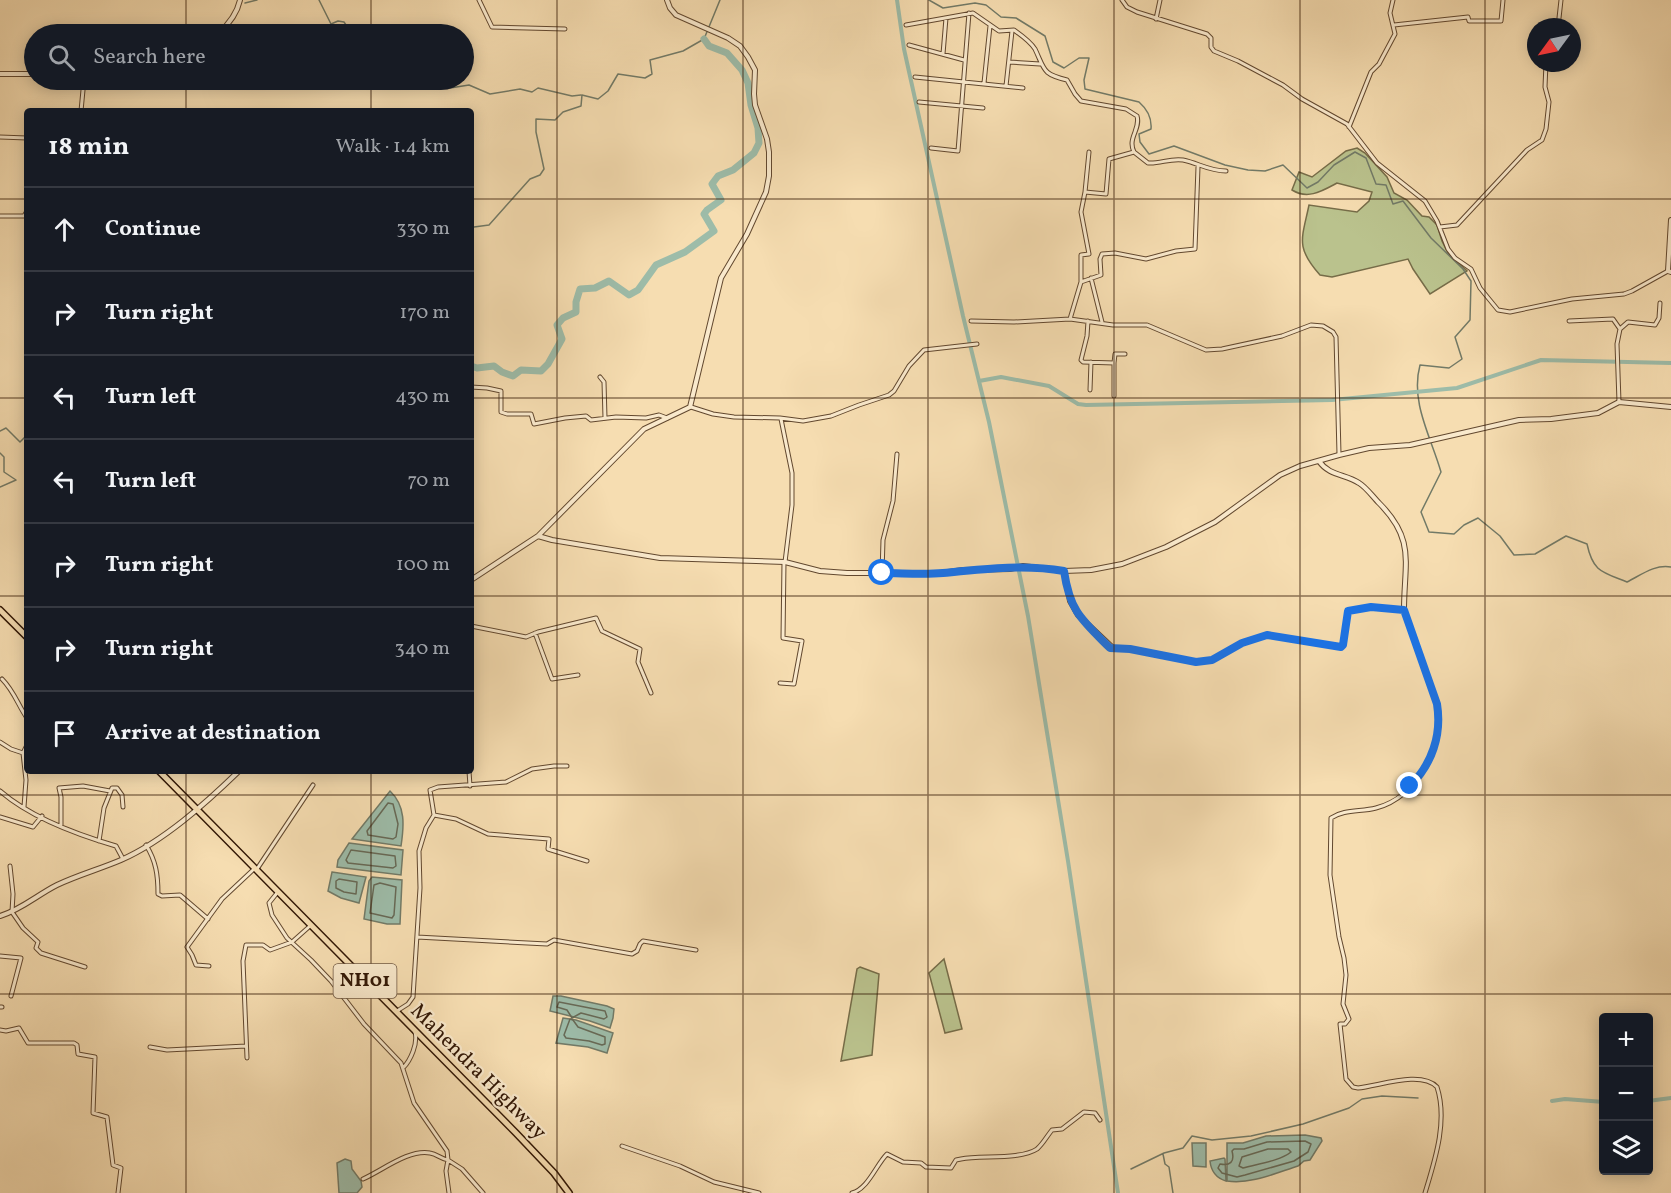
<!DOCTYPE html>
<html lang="en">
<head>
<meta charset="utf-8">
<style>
	:root { --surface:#171b24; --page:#242831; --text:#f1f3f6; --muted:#9ea1a6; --line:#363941 }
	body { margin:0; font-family:Vollkorn,serif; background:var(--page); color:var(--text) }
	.controls { position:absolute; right:18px; bottom:18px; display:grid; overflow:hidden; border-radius:6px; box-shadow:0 3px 15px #0003 }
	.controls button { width:54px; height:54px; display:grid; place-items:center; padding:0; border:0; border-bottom:2px solid var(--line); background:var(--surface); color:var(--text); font:30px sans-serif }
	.compass { position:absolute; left:1527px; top:18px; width:54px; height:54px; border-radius:50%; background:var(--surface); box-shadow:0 3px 15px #0003; rotate:237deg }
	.stop { position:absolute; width:18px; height:18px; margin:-14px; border:4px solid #1a73e8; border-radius:50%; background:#fff }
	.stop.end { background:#1a73e8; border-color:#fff; box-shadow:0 2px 6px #0008 }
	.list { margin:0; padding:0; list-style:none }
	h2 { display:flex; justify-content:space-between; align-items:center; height:78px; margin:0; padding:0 24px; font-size:26px }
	h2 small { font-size:20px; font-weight:400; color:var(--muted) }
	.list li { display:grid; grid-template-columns:39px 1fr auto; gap:18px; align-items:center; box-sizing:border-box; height:84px; padding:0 24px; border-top:2px solid var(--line) }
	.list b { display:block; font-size:22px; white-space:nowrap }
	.list em { font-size:20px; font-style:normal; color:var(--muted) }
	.icon { flex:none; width:33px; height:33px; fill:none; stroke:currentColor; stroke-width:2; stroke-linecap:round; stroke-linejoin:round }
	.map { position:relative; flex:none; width:1671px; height:1193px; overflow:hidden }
	.search { position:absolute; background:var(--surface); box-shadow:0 3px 15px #0003; left:24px; top:24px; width:450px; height:66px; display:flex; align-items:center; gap:15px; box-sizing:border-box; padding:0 21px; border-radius:33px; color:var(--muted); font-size:22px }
	.panel { position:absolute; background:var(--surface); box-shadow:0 3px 15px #0003; left:24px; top:108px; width:450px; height:666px; border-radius:6px }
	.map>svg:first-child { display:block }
</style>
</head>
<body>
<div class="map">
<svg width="1671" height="1193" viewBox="0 0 1671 1193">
	<rect width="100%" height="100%" fill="#f6ddb1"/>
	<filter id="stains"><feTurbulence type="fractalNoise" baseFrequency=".00333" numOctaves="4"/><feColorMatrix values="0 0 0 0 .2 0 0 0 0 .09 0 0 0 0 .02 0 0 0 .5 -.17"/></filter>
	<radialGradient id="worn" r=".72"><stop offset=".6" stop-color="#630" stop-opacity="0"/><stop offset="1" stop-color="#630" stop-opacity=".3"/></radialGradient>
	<path fill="#bac28d" stroke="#766c48" stroke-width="1.5" d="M 1357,148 L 1365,153 L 1387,177 L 1394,193 L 1407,200 L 1422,216 L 1429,217 L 1437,225 L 1442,241 L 1448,253 L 1467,271 L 1430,294 L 1413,269 L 1408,259 L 1332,277 L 1320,275 C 1295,247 1302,239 1309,205 L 1357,212 L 1369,201 L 1372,192 L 1337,183 C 1322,191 1308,200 1292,190 L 1299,172 L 1312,177 L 1346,151 Z
		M 944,959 L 962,1029 L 945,1033 L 929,973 Z
		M 860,967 L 879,974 L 872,1055 L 841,1061 L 857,969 Z"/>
	<path fill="#9dbca9" stroke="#727a67" stroke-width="1.5" d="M 390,791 C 406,806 404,826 401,846 L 352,839 Z
		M 349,843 L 403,850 L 401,875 L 337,867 L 338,860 Z
		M 332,872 L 366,877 L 359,903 L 341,898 L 328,891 Z
		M 372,877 L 402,880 L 400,924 L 387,924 L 364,919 L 369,881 Z
		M 553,996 L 561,996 L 607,1006 L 614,1009 L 613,1018 L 610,1028 L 590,1021 L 550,1011 Z
		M 563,1018 L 576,1020 L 613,1033 L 607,1053 L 588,1047 L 556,1043 Z
		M 1305,1135 L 1321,1138 L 1322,1141 L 1310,1160 L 1304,1161 L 1298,1166 C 1276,1173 1249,1185 1227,1181 L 1227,1143 L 1243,1143 L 1266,1136 Z
		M 1192,1143 L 1206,1143 L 1206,1167 L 1193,1166 Z
		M 1224,1158 L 1225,1159 L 1226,1181 C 1216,1178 1211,1171 1210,1161 Z
		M 345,1159 L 351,1161 L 352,1169 L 361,1181 L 362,1187 L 357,1193 L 339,1193 L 337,1163 Z"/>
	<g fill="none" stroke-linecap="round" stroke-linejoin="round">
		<path stroke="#676956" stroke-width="1.5" d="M 388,803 L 393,804 L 398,824 L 396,837 L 393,839 L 368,835 L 367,831 Z
			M 351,850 L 395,856 L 396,866 L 393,868 L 348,863 L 346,860 Z
			M 339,879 L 357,882 L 356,894 L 344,892 L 336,888 L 336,881 Z
			M 380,883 L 396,887 L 394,915 L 392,918 L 370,913 L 374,885 Z
			M 559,1002 L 605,1011 L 607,1017 L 604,1019 L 581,1013 L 572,1018 L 567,1010 L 557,1007 Z
			M 570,1019 L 573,1020 L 578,1027 L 605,1037 L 605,1044 L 602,1045 L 589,1041 L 566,1038 L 564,1035 Z
			M 1305,1141 L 1311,1144 L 1308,1152 L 1294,1161 L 1245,1175 L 1237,1177 L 1222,1173 L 1218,1168 L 1220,1164 C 1230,1166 1235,1162 1232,1151 L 1234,1149 L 1244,1149 L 1267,1142 Z
			M 1268,1149 L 1288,1149 L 1291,1152 C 1280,1161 1257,1164 1243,1168 L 1239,1166 L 1242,1157 Z"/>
		<path stroke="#727a67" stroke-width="1.5" d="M 319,0 L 331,24 L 338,21 L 344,22 L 352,34
			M 929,0 L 943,8 L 975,3 L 986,5 L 1001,17 L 1016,18 L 1045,36 L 1053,62 L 1064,68 L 1079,58 L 1089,58 L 1084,80 L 1085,89 L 1139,102 C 1147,109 1152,118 1151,129 L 1139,134 L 1140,142 L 1149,154 L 1174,146 L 1225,165 L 1248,170 L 1265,171 L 1283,165 L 1307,188 L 1318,182 L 1334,165 L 1355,152 L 1366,158 L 1376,184 L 1386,185 L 1393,204 L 1403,201 L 1431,238 L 1463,269 L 1471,281 L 1470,320 L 1455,337 L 1462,359 L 1449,368 L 1420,365 C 1410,402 1431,437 1441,472 L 1421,512 L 1429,532 L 1454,534 L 1464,525 L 1478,518 L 1500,536 L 1514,555 L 1535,554 L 1566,536 L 1587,544 C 1593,572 1602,572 1627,582 C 1641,575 1655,564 1671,567
			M 245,3 L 257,0
			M 383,80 L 392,80
			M 445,80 L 450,88 L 469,85 L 490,94 L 520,89 L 532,92 L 538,88 L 572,96 L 581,95
			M 474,227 L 489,225 L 530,179 L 540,175 L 544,169 L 536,132 L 536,119 L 555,120 L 563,112 L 581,106 L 582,95 L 598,99 L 608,91 L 618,74 L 645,78 L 652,74 L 650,60 L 683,51 L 704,39 L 720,0
			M 0,431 L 6,428 L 20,442 L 27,435
			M 0,453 L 4,457 L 4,472 L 16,480 L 0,487
			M 1163,1154 L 1165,1164 L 1169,1167 L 1173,1193
			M 1131,1169 L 1164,1153 L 1183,1148 L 1192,1136 L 1212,1140 L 1251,1136 L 1303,1124 L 1349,1108 L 1362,1099 L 1382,1096 L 1418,1098"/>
		<path stroke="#9dbca9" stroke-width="4" d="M 897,0 L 904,49 L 963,316 L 989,422 L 1028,616 L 1068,861 L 1118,1193
			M 979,381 L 1001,377 L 1049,386 L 1078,404 L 1086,405 L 1332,400 L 1457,388 L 1541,360 L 1671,363
			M 1552,1101 L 1565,1099 L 1604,1102
			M 1648,1101 L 1671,1098"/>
		<path stroke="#9dbca9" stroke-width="7" d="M 471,366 L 477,368 L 494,366 L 502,372 L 513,376 L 521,370 L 541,371 L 548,364 L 562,339 L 557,325 L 563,318 L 576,312 L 576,302 L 580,289 L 595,288 L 609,281 L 629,295 L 638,290 L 656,265 L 685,252 L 714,231 L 704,214 L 707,210 L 721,200 L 712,184 L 718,176 L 733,170 L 754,153 L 759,143 L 758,128 L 751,105 L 748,83 L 742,70 L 727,53 L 709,46 L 704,39"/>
		<g stroke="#62482f" stroke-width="5">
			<path id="minor" d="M 479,0 L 492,27 L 565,29
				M 1122,0 L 1127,7 L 1137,12 L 1207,34 L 1211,38 L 1211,47 L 1214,51 L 1238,61 L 1283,85 L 1302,99 L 1347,124 L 1377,163 L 1425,201 L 1437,221 L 1448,249 L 1455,258 L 1471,269 L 1480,288 L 1498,310 L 1510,312 L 1572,299 L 1624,294 L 1632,291 L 1668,271
				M 1156,19 L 1160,0
				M 906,25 L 973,13 L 999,31 L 1014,30 C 1021,35 1030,41 1035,49 C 1045,70 1042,74 1067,80 L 1075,94 L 1081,101 L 1126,109 L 1137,116 C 1141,129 1127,138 1134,152
				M 1394,25 L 1468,17 L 1469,21 L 1501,21 L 1503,0
				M 1558,27 L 1561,0
				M 909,45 L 964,60
				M 943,54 L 946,18
				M 1009,62 L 1040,64
				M 915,77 L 1023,88
				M 81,80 L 83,90 L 81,111
				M 199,80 L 203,80
				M 984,83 L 990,26
				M 1006,86 L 1012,31
				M 919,102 L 983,108
				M 1349,127 L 1371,72 L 1379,64 L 1395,34 L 1390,13 L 1393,0
				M 0,137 L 27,138
				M 931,148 L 958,151 L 969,13
				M 1085,192 L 1089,152
				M 0,216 L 24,216 L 27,211
				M 1440,227 L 1457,225 L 1527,150 L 1542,140 L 1546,129 L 1549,102 L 1545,87 L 1546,63
				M 1091,278 L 1102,322
				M 1081,282 L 1081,255 L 1089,254 L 1081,212 L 1085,192 L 1106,194 L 1109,159 L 1134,152 L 1148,163 C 1160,164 1170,158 1183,160 C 1198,163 1209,171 1226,171
				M 1070,319 L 1081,282 L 1101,275 L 1100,259 L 1102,254 L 1115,253 L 1146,259 L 1176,251 L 1195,249 L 1198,167
				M 971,321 L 1014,322 L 1070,319 L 1113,325 L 1147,325 L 1206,350 L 1222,349 L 1282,336 L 1311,325 L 1323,326 L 1333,332 L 1336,337 L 1339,454
				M 1088,321 L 1087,336 L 1081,360 L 1083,362 L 1114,363 L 1114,396
				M 1569,321 L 1613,319 L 1620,329
				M 1114,363 L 1115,354 L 1125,354
				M 600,377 L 604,382 L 605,418
				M 471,387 L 487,388 L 501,391 L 501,412 L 507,414 L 531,414 L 534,424 L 565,418 L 586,416 L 591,420 L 616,417 L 646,418 L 659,415 L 667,418
				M 1090,390 L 1091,362
				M 1619,402 L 1617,344 L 1620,329 L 1628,322 L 1655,325 L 1659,318 L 1660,303
				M 691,407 L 713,414 L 734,417 L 780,418 L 803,421 L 831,416 L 859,405 L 889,395 L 894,391 L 909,366 L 924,350 L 977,344
				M 781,419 L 792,473 L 792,505 L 785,562
				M 882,573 L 883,540 L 893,501 L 897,454
				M 1404,610 L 1437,704 C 1444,746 1418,797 1376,808 C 1361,812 1344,809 1331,818 L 1330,875 L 1339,937 L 1344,958 L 1346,975 L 1343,1004 L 1349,1019 L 1345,1024 L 1340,1024 L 1346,1079 L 1353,1087 L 1358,1088 C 1379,1086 1421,1070 1437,1087 C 1448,1121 1435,1160 1425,1193
				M 471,626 L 526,637 L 538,632 L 596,618 L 602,631 L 640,649 L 638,662 L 651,693
				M 535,633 L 552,679 L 578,675
				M 2,679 C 14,691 18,705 27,718
				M 780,683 L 794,684 L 802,641 L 783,638 L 784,562
				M 0,742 L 11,749 L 23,753 L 26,780 L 24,807
				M 23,753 L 27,745
				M 469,771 L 470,786
				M 0,791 C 30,817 78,835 116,846 L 123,859
				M 434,815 L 456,819 L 488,834 L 549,839 L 548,849 L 587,861
				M 0,817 L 33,827 L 42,816
				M 61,825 L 61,797 L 59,788 L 83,786 L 110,791
				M 99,841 L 104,808 L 112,788 L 117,788 L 122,795 L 123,807
				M 146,845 C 156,861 158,875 158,894 L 162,896 L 180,895 L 208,919
				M 10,866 L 13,894 L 12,912 L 23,928 L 38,942 L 36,948 L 41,953 L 85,967
				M 257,869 L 313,785
				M 277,893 L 269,903 L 272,915 L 287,938 L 311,960 L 331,981 L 364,1024 L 401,1063 L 414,1103 L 447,1151 L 448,1160 C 441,1159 437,1154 430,1153 C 409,1149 383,1170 363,1179
				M 417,937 L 547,944 L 554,940 L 632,954 L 637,951 L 640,944 L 643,941 L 696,950
				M 0,956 L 21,958 L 11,996
				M 209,966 L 196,965 L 192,955 L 187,947 L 222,899 L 254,869
				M 0,1007 L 2,1007
				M 397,1011 L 408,1004 L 413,997 L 420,888 L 419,851 L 426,828 L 434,815 L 430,790 L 438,787 L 506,782 L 532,769 L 554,766 L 567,766
				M 0,1030 L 6,1031 L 19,1028 L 28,1043 L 74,1043 L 77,1045 L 78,1054 L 95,1057 L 93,1113 L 107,1117 L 113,1165 L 121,1168 L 118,1193
				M 150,1047 L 167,1050 L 246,1046
				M 247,1058 L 243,961 L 246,945 L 263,945 L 270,950 L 292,942 L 310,926
				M 403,1068 C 411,1060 418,1043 415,1032
				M 622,1146 L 680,1166 L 714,1182 L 759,1193
				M 449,1193 L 446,1171 L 448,1160 L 462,1169 L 483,1193
				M 852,1193 C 868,1189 876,1165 887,1154 L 903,1162 L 921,1163 L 926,1167 L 951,1168 L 956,1160 L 961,1159 C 981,1155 1020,1160 1037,1149 C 1043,1144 1047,1136 1052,1130 L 1062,1129 L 1084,1112 L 1095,1113 L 1100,1120"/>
		</g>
		<g stroke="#62482f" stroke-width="6">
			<path id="tertiary" d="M 218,34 C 228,25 237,14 240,0
				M 0,74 L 34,74
				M 1671,220 L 1668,271 L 1671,272
				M 538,536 L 644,429 L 690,407 L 721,278 L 747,234 L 766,192 L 769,176 L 769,152 L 767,139 L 755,105 L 754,94 L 755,70 L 748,57 L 740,46 L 728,38 L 676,15 L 670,8 L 667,0
				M 1064,571 L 1070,601 L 1078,615 L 1114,649 L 1130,649 L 1196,662 L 1212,660 L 1242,643 L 1267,635 L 1341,647 L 1343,645 L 1348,611 L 1371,607 L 1404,610 C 1404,563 1416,540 1379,503 C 1373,497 1366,487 1359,483 C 1346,474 1329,476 1319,461
				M 471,580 L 538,536 L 552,540 L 660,558 L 785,562 L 820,571 L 847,573 L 941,573 L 963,570 L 1010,569 L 1023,566 L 1064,571 L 1091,570 L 1122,564 L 1166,547 L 1215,522 L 1280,475 L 1300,466 L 1339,455 L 1369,448 L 1410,445 L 1519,420 L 1551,419 L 1598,413 L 1619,402 L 1671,407
				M 0,916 C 21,910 37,895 57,885 C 78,875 100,869 121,860 C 164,841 206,803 239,771"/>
		</g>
		<g stroke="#311604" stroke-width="8">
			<path id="trunk" d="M 0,610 L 27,637
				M 159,771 L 516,1133 L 554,1173 L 569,1193"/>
		</g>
		<use href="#minor" stroke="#f9e9cc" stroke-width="3"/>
		<use href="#tertiary" stroke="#f9e9cc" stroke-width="4"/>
		<use href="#trunk" stroke="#f6ddb1" stroke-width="5"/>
	</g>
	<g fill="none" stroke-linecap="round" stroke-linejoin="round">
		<path stroke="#1a73e8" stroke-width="8" d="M 882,573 C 902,573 923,575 943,573 C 983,569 1024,564 1064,571 C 1070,612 1082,620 1110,648 L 1130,649 L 1196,662 L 1212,660 L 1242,643 L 1267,635 L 1341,647 L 1343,645 L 1348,611 L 1371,607 L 1404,610 L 1437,704 C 1442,735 1432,764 1410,786"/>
	</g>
	<path fill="none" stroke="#311604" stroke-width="1.5" stroke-opacity="0.55" d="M 186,0 L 186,34M 371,0 L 371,34M 557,0 L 557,1193M 743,0 L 743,1193M 928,0 L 928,1193M 1114,0 L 1114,1193M 1300,0 L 1300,1193M 1485,0 L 1485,1193M 186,80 L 186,111M 371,80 L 371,111M 0,199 L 27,199M 471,199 L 1671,199M 0,398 L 27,398M 471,398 L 1671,398M 0,596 L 27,596M 471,596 L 1671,596M 186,771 L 186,1193M 371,771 L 371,1193M 0,795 L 1671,795M 0,994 L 1671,994"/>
	<g text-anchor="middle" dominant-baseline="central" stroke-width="4.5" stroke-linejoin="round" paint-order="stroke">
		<rect fill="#f9e9cc" stroke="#6d5540" stroke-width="1.5" x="333.5" y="964" width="63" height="34" rx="4.5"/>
		<g font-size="20" font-weight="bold" fill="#311604">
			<text x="365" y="981">NH01</text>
		</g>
		<g font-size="21" fill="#311604" stroke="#f9e9cc">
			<text transform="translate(478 1072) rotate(45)">Mahendra Highway</text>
		</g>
	</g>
	<rect width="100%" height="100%" filter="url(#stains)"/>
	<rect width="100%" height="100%" fill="url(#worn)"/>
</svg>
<div class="controls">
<button>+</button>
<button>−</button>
<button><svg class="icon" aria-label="layers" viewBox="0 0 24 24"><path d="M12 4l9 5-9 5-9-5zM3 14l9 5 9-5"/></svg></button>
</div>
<svg class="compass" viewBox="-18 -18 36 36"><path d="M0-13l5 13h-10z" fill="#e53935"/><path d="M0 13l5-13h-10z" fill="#9ea1a6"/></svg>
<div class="stop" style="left:882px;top:573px"></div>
<div class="stop end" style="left:1410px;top:786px"></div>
<div class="search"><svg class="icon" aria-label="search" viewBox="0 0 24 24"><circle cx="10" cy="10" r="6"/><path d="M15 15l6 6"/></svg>Search here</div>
<section class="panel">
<h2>18 min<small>Walk · 1.4 km</small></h2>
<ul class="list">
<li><svg class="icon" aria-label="ahead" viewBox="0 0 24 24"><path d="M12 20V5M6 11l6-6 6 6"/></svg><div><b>Continue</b></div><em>330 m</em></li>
<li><svg class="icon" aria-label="right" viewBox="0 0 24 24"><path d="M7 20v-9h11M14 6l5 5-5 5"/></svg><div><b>Turn right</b></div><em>170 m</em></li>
<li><svg class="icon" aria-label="left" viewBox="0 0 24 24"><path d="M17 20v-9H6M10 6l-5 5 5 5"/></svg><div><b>Turn left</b></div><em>430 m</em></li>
<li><svg class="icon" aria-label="left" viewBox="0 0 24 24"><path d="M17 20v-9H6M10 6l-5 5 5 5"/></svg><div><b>Turn left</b></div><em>70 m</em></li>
<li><svg class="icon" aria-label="right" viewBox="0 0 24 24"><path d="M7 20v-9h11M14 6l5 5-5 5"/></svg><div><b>Turn right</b></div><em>100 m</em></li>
<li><svg class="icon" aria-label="right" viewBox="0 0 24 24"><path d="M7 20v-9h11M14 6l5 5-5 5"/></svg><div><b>Turn right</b></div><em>340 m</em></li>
<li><svg class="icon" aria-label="arrive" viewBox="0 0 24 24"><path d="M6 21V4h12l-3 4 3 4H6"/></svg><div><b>Arrive at destination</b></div></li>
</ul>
</section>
</div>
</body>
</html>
